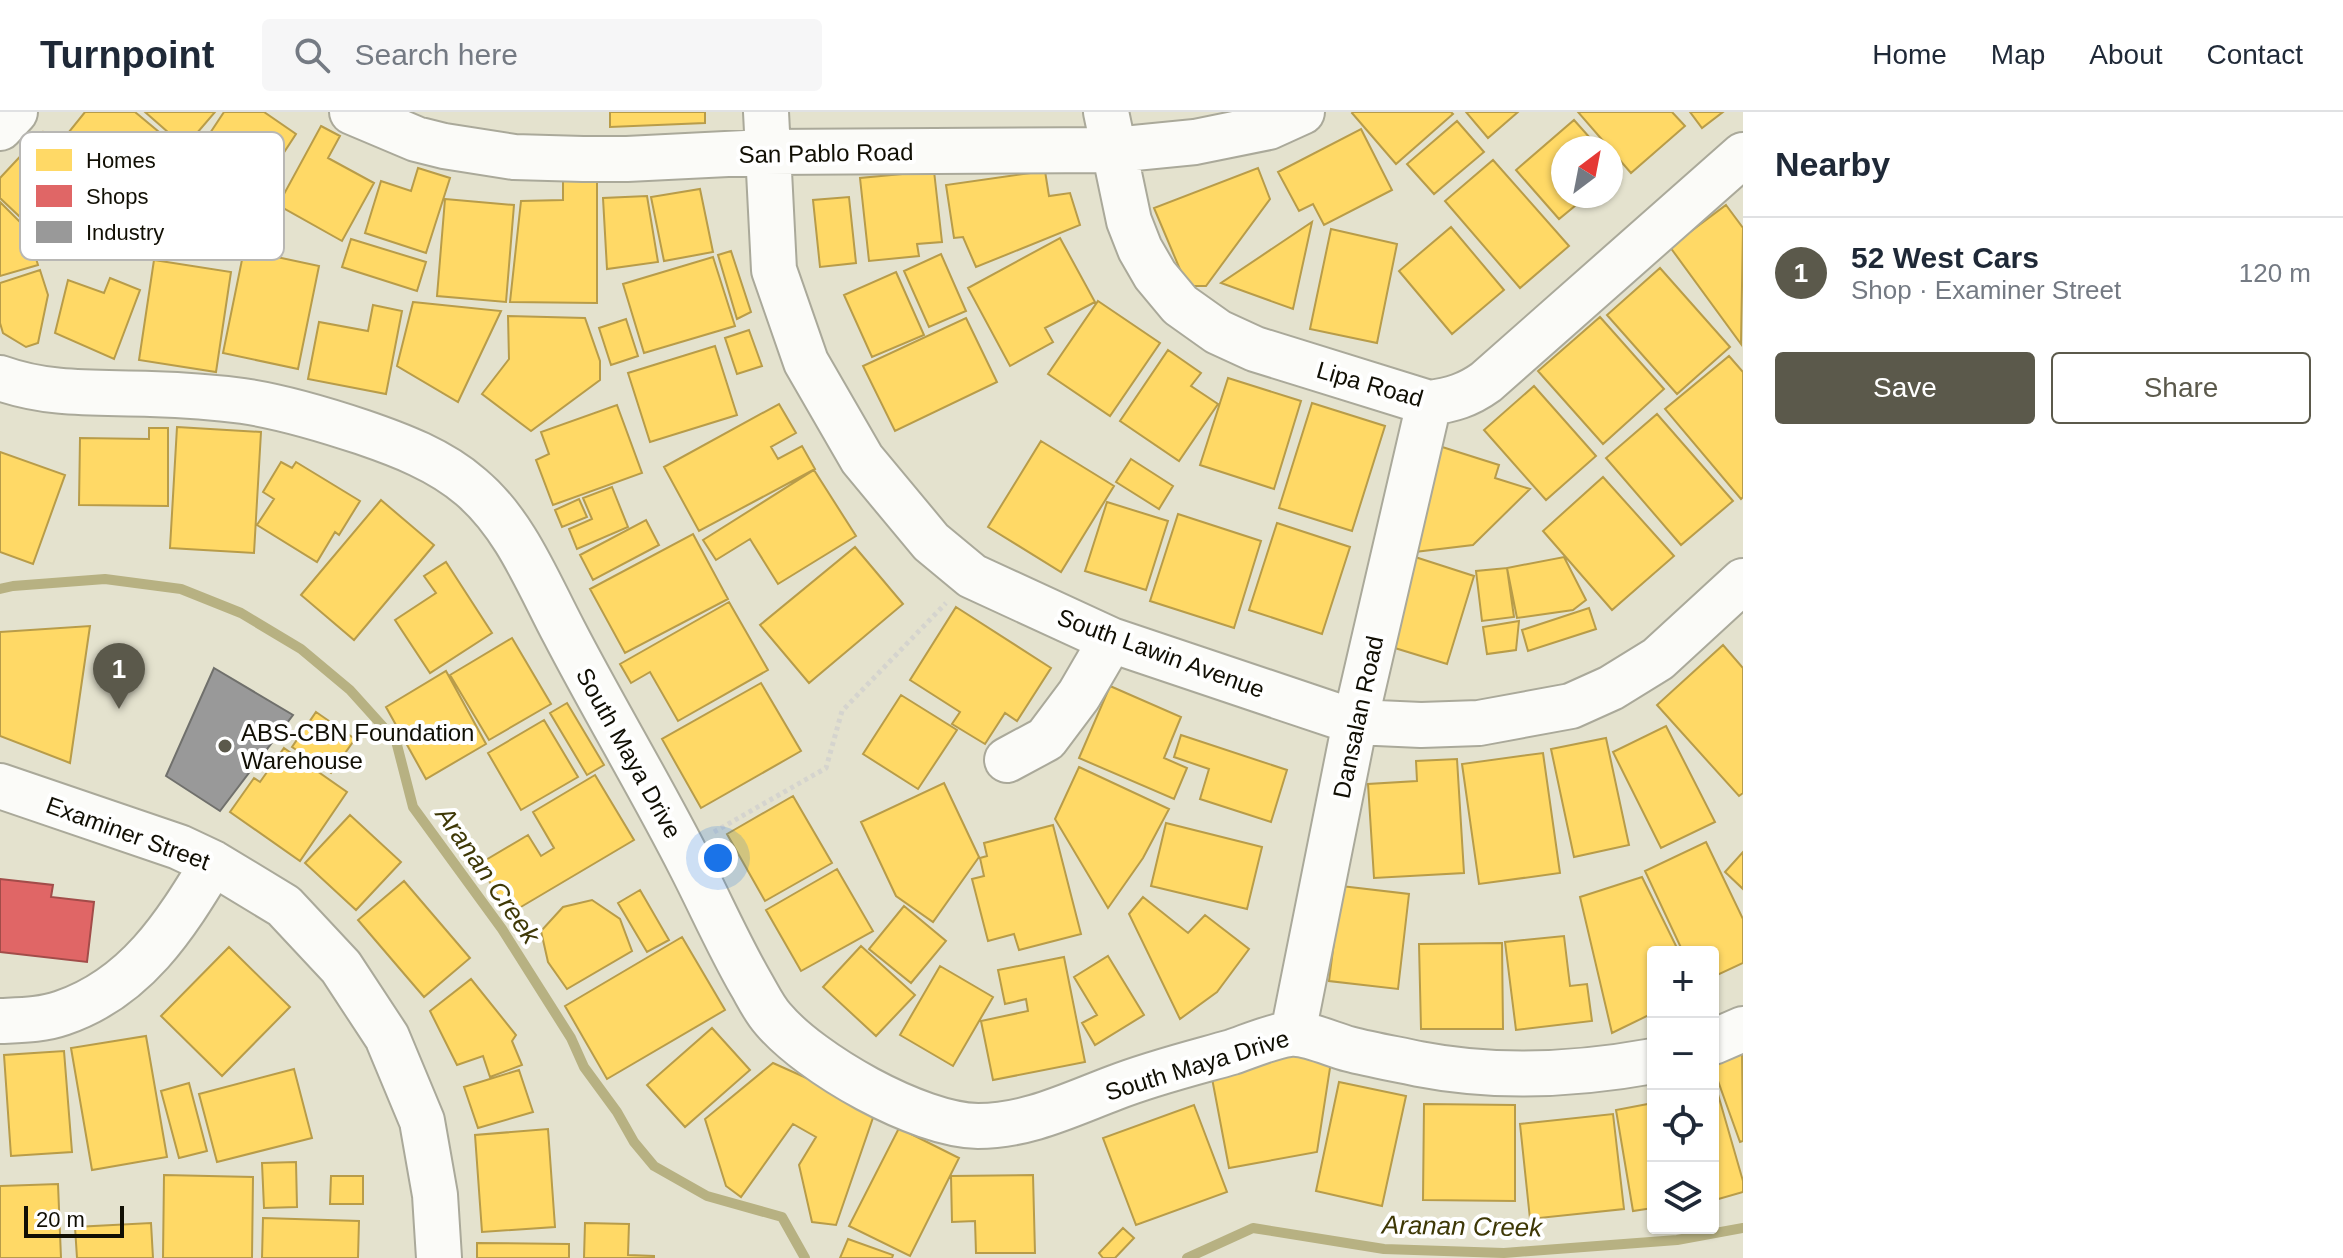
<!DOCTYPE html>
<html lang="en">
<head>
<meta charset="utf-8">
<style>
	:root { --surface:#fff; --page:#f6f6f7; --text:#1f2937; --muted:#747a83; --line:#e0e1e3; --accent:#5b594b }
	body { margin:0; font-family:Helvetica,sans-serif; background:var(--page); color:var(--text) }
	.controls { position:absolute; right:24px; bottom:24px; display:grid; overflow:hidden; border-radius:8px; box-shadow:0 2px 6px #0004 }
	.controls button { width:72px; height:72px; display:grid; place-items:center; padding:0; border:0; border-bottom:2px solid var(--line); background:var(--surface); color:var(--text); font:40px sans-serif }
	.compass { position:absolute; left:1551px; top:24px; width:72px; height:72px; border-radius:50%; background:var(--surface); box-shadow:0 2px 6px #0004; rotate:32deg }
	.scale { position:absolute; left:24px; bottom:20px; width:100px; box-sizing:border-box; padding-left:8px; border:4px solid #110f04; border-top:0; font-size:22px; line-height:28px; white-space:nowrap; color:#110f04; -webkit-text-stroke:6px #fff; paint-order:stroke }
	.you { position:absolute; left:718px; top:746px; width:28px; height:28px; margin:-20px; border:6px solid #fff; border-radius:50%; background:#1a73e8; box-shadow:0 0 0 12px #1a73e833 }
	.badge { display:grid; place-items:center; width:52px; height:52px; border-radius:50%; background:var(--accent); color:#fff; font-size:26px; font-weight:700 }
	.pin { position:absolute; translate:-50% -66px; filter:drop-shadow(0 2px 4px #0008) }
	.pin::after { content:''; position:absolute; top:42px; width:28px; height:24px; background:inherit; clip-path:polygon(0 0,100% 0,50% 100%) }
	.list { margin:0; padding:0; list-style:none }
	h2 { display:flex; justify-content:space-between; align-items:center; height:104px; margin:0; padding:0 32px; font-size:34px }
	h2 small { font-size:26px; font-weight:400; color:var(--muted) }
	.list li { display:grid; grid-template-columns:52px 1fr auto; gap:24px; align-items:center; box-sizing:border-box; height:112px; padding:0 32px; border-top:2px solid var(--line) }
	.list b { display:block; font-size:30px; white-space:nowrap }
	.list p { margin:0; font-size:26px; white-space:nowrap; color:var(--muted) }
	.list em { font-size:26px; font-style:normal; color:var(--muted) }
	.actions { display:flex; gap:16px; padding:24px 32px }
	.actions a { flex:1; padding:18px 0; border:2px solid var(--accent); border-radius:8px; text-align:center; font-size:28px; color:var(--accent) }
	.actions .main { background:var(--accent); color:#fff }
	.icon { flex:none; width:44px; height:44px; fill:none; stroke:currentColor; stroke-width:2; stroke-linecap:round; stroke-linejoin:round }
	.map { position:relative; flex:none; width:1743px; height:1146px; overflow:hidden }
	header { display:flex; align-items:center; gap:48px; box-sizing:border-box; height:112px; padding:0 40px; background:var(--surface); border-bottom:2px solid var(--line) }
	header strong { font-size:38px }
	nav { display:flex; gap:44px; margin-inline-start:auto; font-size:28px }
	.search { width:560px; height:72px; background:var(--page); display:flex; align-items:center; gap:20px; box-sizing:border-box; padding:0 28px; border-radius:8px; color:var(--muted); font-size:30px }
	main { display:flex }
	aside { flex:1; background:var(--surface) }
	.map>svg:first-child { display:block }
</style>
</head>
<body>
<header>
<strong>Turnpoint</strong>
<div class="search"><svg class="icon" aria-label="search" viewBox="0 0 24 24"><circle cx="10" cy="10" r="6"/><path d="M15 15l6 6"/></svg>Search here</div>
<nav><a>Home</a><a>Map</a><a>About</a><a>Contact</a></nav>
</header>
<main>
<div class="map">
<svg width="1743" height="1146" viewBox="0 0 1743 1146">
	<rect width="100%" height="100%" fill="#e4e2ce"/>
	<path fill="#ffd966" stroke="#b89c49" stroke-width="2" d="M 85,0 L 135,0 L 183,40 L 137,95 L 60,31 Z
		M 145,0 L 215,0 L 185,35 Z
		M 224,0 L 264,0 L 296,22 L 236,114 L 175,74 Z
		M 610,0 L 705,0 L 705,11 L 610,15 Z
		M 1353,0 L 1451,0 L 1453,2 L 1396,52 L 1352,1 Z
		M 1466,0 L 1518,0 L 1488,26 Z
		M 1578,0 L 1672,0 L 1685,14 L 1631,61 Z
		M 1690,0 L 1723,0 L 1702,16 Z
		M 1574,8 L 1599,36 L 1563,36 L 1563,84 L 1587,84 L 1559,107 L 1516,58 Z
		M 1457,9 L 1484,40 L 1434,82 L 1407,52 Z
		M 321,14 L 340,24 L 328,46 L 374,71 L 342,129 L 278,93 Z
		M 1361,17 L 1392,78 L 1324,113 L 1313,92 L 1299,99 L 1278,60 Z
		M 43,20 L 92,67 L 39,123 L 0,86 L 0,66 Z
		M 1493,48 L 1569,134 L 1520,176 L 1445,89 Z
		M 418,56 L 450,66 L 426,141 L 365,121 L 381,69 L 411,79 Z
		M 1258,56 L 1270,87 L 1206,174 L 1187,174 L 1154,96 Z
		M 934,59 L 942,130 L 917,132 L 919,144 L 869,149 L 860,66 Z
		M 1045,59 L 1049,84 L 1070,81 L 1080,113 L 976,155 L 963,125 L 954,126 L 946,73 Z
		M 563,64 L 597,64 L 597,191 L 510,190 L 521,89 L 563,88 Z
		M 700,77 L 713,140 L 664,149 L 651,85 Z
		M 647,84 L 658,150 L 607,157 L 603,86 Z
		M 849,85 L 856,151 L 820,155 L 813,88 Z
		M 445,87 L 514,93 L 506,190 L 437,184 Z
		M 0,90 L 27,117 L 38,153 L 0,164 Z
		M 1726,93 L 1743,116 L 1741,232 L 1670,135 Z
		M 1312,110 L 1293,197 L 1221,171 Z
		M 1451,115 L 1504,178 L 1452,222 L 1399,159 Z
		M 1331,117 L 1397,132 L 1377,231 L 1310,217 Z
		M 1060,126 L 1095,190 L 1045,216 L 1053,230 L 1010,254 L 968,176 Z
		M 351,127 L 426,150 L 417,179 L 342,155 Z
		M 244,138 L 319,154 L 298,257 L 223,241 Z
		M 731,139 L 751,200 L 737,207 L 718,143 Z
		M 941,142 L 966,199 L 929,215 L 904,159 Z
		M 713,145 L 735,214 L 644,241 L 623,172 Z
		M 154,148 L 231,160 L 216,260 L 139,248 Z
		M 1660,156 L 1730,235 L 1677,282 L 1607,203 Z
		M 40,158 L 48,183 L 38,231 L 26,235 L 3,221 L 0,211 L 0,171 Z
		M 896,160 L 924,223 L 872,245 L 844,183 Z
		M 110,166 L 140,178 L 114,247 L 55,221 L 68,168 L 104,181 Z
		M 1098,189 L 1160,231 L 1110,304 L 1048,262 Z
		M 413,190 L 501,199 L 458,290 L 397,254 Z
		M 373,193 L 402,199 L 386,282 L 308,267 L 319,210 L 368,219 Z
		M 508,204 L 585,206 L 600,249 L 600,268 L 531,319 L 482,282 L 509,247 Z
		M 1600,205 L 1664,277 L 1603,332 L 1538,259 Z
		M 966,206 L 997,270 L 895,319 L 863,254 Z
		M 626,207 L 638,244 L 611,253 L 599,216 Z
		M 749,218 L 762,254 L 737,262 L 725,226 Z
		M 715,234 L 737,303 L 650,330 L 628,261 Z
		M 1168,238 L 1201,261 L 1191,274 L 1218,292 L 1179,349 L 1120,309 Z
		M 1729,244 L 1743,260 L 1743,385 L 1741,387 L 1665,297 Z
		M 1228,266 L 1301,289 L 1274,377 L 1200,353 Z
		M 1534,274 L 1596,344 L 1546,388 L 1484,318 Z
		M 1312,291 L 1385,314 L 1352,419 L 1279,396 Z
		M 779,292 L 796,321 L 771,335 L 778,347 L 802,334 L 815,357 L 699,419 L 664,355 Z
		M 617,293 L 642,361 L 553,393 L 536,348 L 549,342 L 541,320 Z
		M 1657,302 L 1733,389 L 1681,433 L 1606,346 Z
		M 177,315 L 261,320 L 254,441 L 170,436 Z
		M 149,316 L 168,316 L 168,394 L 79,393 L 80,326 L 149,327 Z
		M 1041,329 L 1114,374 L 1061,460 L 988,415 Z
		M 1439,334 L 1499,353 L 1495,366 L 1530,377 L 1473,433 L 1406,441 Z
		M 0,340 L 65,363 L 33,452 L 0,440 Z
		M 1131,347 L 1173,374 L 1159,397 L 1116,370 Z
		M 281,350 L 292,356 L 296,350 L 360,389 L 339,423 L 335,420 L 317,450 L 257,413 L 274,387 L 263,380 Z
		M 814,358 L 856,424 L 778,472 L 750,427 L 716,448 L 703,428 Z
		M 1603,365 L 1674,444 L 1612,498 L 1543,419 Z
		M 612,375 L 628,415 L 577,437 L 569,417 L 592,407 L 583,386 Z
		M 579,387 L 587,405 L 562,415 L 555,398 Z
		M 381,388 L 434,433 L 354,528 L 301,483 Z
		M 1107,390 L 1168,409 L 1146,478 L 1085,459 Z
		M 1178,402 L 1261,429 L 1234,516 L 1150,489 Z
		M 646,408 L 659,433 L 593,468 L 580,443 Z
		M 1277,411 L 1350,435 L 1322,522 L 1249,498 Z
		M 693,422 L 728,487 L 625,541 L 590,477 Z
		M 855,435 L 903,492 L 809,571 L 760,513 Z
		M 1412,444 L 1474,464 L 1447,552 L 1385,533 Z
		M 1564,445 L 1586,488 L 1573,498 L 1517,506 L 1507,456 Z
		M 446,450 L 492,521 L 430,561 L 395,508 L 436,481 L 424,464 Z
		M 1507,456 L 1514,505 L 1482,509 L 1476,459 Z
		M 729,490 L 768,558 L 678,609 L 650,560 L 631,571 L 620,552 Z
		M 956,495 L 1051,556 L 1017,609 L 1005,601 L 985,632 L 952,612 L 960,600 L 910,568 Z
		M 1589,496 L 1596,517 L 1528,539 L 1522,518 Z
		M 1519,509 L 1516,538 L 1487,542 L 1483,515 Z
		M 90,514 L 70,651 L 0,624 L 0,520 Z
		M 512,526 L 551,592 L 489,628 L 450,563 Z
		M 1723,533 L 1743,556 L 1743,681 L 1739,684 L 1657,593 Z
		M 446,559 L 486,632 L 426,667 L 386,595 Z
		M 761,571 L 801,639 L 701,696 L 662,627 Z
		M 1110,574 L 1181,605 L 1164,646 L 1187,656 L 1174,687 L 1079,646 Z
		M 901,583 L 957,618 L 918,677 L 863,642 Z
		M 567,591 L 604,653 L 587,663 L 550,601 Z
		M 316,600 L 355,627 L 331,661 L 292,635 Z
		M 544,608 L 578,665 L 521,698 L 488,641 Z
		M 1666,614 L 1715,710 L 1661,736 L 1613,640 Z
		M 1181,623 L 1287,658 L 1271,710 L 1200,687 L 1209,657 L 1174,645 Z
		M 1606,626 L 1629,733 L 1574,745 L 1551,637 Z
		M 284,636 L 347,680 L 300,749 L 230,700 L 254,666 L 260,670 Z
		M 1543,641 L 1560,761 L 1479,772 L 1462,652 Z
		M 1457,647 L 1464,761 L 1374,766 L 1368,672 L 1417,669 L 1416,649 Z
		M 1079,655 L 1169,697 L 1143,746 L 1108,796 L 1055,707 Z
		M 595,663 L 634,728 L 509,802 L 479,752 L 528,723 L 541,744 L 554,736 L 533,700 Z
		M 944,671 L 979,745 L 933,810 L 896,784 L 861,710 Z
		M 793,684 L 832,751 L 765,789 L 727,722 Z
		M 350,703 L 401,750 L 356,798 L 305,751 Z
		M 1166,711 L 1262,735 L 1247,797 L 1151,774 Z
		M 1053,713 L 1081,822 L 1019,838 L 1014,822 L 988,829 L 972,767 L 984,764 L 980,746 L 987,744 L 984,731 Z
		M 1706,730 L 1743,807 L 1743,851 L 1713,865 L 1713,840 L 1683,840 L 1645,759 Z
		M 1743,740 L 1743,777 L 1725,760 Z
		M 837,757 L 873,819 L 801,859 L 766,798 Z
		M 1642,765 L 1679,840 L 1653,840 L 1653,901 L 1612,921 L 1580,785 Z
		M 404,769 L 470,846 L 424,885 L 358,808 Z
		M 1341,774 L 1409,782 L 1398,877 L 1329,869 Z
		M 640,778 L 669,828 L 647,840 L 618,791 Z
		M 1143,785 L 1188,821 L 1205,803 L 1249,837 L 1217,880 L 1180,907 L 1129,802 Z
		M 592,788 L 620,807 L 632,839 L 567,877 L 548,850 L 541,819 L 563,795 Z
		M 904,794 L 946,829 L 911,871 L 869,837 Z
		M 1564,824 L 1570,874 L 1587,872 L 1592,909 L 1516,918 L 1505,830 Z
		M 682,825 L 725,898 L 607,967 L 565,894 Z
		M 1502,831 L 1503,917 L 1421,917 L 1419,832 Z
		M 861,834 L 915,883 L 876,924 L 823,875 Z
		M 229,835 L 290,895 L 222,964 L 161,904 Z
		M 1108,844 L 1144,903 L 1095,933 L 1082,911 L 1097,903 L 1074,865 Z
		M 1064,845 L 1085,950 L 993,968 L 981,909 L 1028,899 L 1026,887 L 1005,892 L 998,858 Z
		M 940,854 L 993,885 L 953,954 L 900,923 Z
		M 471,867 L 516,923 L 512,929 L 522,953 L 490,965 L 483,944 L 457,953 L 430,899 Z
		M 712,916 L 750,958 L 685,1015 L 647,973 Z
		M 146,924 L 167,1045 L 92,1058 L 71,936 Z
		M 1297,936 L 1332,943 L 1317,1040 L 1229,1056 L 1211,961 Z
		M 64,939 L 72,1040 L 11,1044 L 4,943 Z
		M 1742,939 L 1743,1029 L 1740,1030 L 1713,955 L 1713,948 Z
		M 773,951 L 876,997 L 836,1113 L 812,1110 L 799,1053 L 816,1025 L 793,1012 L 741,1085 L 726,1074 L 705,1007 Z
		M 294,957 L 312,1026 L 217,1050 L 199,982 Z
		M 519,958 L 533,1000 L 478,1016 L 464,975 Z
		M 1713,965 L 1743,1069 L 1743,1080 L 1715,1088 L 1713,1082 Z
		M 1339,970 L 1406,984 L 1382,1094 L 1316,1079 Z
		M 189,971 L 207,1039 L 179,1046 L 161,979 Z
		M 1653,991 L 1653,1096 L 1633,1099 L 1616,998 Z
		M 1424,992 L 1515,993 L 1515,1089 L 1423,1088 Z
		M 1194,993 L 1227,1080 L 1136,1113 L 1103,1026 Z
		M 1613,1002 L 1624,1097 L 1530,1107 L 1520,1012 Z
		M 899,1016 L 959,1046 L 910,1144 L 849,1114 Z
		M 548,1017 L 555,1115 L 482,1120 L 475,1023 Z
		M 296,1050 L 297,1095 L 264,1096 L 262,1051 Z
		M 164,1063 L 253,1065 L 252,1146 L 163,1146 Z
		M 1033,1063 L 1035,1141 L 976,1141 L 975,1109 L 952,1110 L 951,1064 Z
		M 331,1064 L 363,1064 L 363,1092 L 330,1092 Z
		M 58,1072 L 61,1146 L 0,1146 L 0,1074 Z
		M 263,1106 L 359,1109 L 358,1146 L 262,1146 Z
		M 151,1111 L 153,1146 L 77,1146 L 75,1115 Z
		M 585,1111 L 629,1112 L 628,1143 L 654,1144 L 654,1146 L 584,1146 Z
		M 1123,1116 L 1134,1126 L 1115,1146 L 1103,1146 L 1099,1141 Z
		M 848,1127 L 893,1143 L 892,1146 L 840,1146 Z
		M 477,1131 L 569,1132 L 569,1146 L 477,1146 Z"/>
	<path fill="#e06666" stroke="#a24c49" stroke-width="2" d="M 0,767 L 53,773 L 51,785 L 94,790 L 87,850 L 0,840 Z"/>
	<path fill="#999" stroke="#70706c" stroke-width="2" d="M 214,556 L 293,603 L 220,699 L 166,664 Z"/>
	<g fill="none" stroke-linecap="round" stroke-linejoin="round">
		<path stroke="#b7b182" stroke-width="10" d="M 0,477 L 13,474 L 105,467 L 181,477 L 241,501 L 301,537 L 350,578 L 396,629 L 413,695 L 502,817 L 571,926 L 584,955 L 617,1000 L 634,1030 L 654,1054 L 707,1084 L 782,1105 L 805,1146
			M 1187,1146 L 1253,1116 L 1384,1137 L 1504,1141 L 1677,1128 L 1743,1116"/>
		<g stroke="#aaa99a" stroke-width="48">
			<path id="minor" d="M 352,0 L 416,27 L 444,34 L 514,45 L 583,47 L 627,47 L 767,40 L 1114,38 L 1195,30 L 1269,15 L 1302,0
				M 766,0 L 774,158 L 806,250 L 862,347 L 931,430 L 972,464 L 1111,528 L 1355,610 L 1421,613 L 1479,611 L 1571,594 L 1611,576 L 1658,547 L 1743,469
				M 1106,0 L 1129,109 L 1140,137 L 1155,163 L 1180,193 L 1218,220 L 1255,237 L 1429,291 C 1452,288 1468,283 1486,270 L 1743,43
				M 0,16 L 15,0
				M 0,266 C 50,284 99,280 151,282 C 182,283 213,285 243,289 C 284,295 323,307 362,320 C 400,333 440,348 471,375 C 515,412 538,471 564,520 C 605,599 651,675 691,754 C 711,793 729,834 751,872 C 758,884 764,897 773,907 C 811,952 918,1013 978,1014 C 1027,1014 1069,993 1114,976 C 1152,961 1193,951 1232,940 C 1247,935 1275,923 1290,922 C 1306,920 1333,933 1349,937 C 1372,943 1396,947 1419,952 C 1496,967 1576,963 1653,949
				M 1007,648 L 1046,627 L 1079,583 L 1111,528
				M 0,674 L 179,735 L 213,751 L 284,794 L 341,855 L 387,925 L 422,1009 L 435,1083 L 439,1146
				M 0,909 C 21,908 42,908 62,901 C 136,876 175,814 213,751
				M 1293,921 L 1355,610 L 1429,291
				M 1713,930 L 1743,917"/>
		</g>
		<path stroke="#d5d4ce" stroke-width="5" stroke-dasharray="4 4" stroke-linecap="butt" d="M 714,720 L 826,656 L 842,599 L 946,491"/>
		<use href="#minor" stroke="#fbfbf8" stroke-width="44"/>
	</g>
	<circle fill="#5b594b" stroke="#fff" stroke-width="3" cx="225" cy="634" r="8"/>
	<g text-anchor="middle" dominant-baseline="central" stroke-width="8" stroke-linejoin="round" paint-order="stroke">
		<g font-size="24" fill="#110f04" stroke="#fff">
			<text transform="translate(826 41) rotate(-1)">San Pablo Road</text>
			<text transform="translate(1370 272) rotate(16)">Lipa Road</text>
			<text transform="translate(1161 541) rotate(20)">South Lawin Avenue</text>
			<text transform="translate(1358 605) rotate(-78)">Dansalan Road</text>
			<text transform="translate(629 641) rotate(61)">South Maya Drive</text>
			<text transform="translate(128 721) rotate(20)">Examiner Street</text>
			<text transform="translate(1197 953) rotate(-17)">South Maya Drive</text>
		</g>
		<g font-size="24" fill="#110f04" stroke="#fff" text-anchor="start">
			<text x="241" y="620">ABS-CBN Foundation<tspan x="241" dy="28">Warehouse</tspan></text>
		</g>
		<g font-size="26" font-style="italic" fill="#3e3806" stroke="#fff">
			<text transform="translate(488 763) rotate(55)">Aranan Creek</text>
			<text transform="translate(1462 1114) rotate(1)">Aranan Creek</text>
		</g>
	</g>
	<rect x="20" y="20" width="264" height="128" rx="12" fill="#fff" stroke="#b8b7b4" stroke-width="2"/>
	<rect x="36" y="37" width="36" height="22" fill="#ffd966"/>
	<rect x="36" y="73" width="36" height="22" fill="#e06666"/>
	<rect x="36" y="109" width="36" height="22" fill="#999"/>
	<g font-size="22" fill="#110f04">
		<text x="86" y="56">Homes</text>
		<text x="86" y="92">Shops</text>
		<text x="86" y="128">Industry</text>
	</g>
</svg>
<div class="controls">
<button>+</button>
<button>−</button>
<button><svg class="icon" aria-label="locate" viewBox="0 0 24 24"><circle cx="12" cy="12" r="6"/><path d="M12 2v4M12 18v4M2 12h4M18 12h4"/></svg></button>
<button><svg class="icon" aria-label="layers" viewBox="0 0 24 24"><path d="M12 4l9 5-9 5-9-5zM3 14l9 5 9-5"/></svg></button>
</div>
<svg class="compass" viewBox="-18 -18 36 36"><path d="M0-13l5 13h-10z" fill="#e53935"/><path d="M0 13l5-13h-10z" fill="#747a83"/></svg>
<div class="scale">20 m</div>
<div class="you"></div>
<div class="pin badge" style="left:119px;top:597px">1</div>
</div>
<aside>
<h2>Nearby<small></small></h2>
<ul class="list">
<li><span class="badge">1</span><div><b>52 West Cars</b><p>Shop · Examiner Street</p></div><em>120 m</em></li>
</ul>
<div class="actions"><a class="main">Save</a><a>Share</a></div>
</aside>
</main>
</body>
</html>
